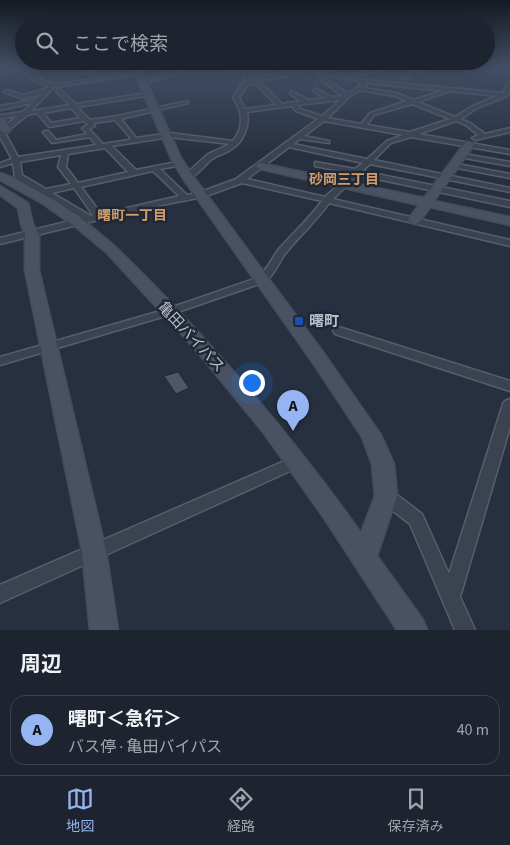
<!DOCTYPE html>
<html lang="ja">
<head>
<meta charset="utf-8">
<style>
	:root { --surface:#1d2430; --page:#2a303c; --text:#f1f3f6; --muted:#a0a4ab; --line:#3b414c; --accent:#94b4f3 }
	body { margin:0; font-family:"Source Sans 3","Noto Sans JP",sans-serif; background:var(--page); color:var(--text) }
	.you { position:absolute; left:251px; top:382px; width:18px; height:18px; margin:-12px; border:4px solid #fff; border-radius:50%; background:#1a73e8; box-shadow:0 0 0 8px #1a73e833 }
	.badge { display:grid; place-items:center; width:32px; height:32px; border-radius:50%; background:var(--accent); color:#111; font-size:16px; font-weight:700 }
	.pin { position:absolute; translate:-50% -41px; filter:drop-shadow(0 1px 2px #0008) }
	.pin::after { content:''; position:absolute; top:26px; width:18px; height:15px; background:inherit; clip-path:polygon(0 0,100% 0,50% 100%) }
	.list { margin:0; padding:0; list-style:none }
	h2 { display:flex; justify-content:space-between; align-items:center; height:65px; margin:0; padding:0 20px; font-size:21px }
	h2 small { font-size:16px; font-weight:400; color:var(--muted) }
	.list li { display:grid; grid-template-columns:32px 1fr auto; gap:15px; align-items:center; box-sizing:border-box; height:70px; margin:0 10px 10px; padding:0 10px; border:1px solid var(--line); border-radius:15px }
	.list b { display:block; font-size:19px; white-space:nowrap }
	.list p { margin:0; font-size:16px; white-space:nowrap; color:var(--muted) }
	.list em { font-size:16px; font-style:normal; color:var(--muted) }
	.icon { flex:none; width:28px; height:28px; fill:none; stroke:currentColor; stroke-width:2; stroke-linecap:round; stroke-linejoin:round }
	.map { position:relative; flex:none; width:510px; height:630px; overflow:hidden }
	.search { position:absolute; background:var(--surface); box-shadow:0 2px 12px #0003; left:15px; right:15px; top:15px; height:55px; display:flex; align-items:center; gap:12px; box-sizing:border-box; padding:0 18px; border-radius:28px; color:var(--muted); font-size:19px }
	.sheet { height:145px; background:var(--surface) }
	nav { display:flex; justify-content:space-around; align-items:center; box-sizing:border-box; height:70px; border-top:1px solid var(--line); background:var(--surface); font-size:14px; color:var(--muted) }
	nav a { display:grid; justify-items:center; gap:2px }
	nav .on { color:var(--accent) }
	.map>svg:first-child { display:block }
</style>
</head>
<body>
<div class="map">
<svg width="510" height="630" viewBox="0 0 510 630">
	<rect width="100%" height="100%" fill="#273040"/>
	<path fill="#4d5768" stroke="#222a37" d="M 178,372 L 189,388 L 176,394 L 164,376 Z"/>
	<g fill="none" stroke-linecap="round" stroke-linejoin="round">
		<g stroke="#565e6a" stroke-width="3">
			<path id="street" d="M 18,67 L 28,67 C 49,92 65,82 94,79 L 81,67 L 86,67 L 100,78 L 139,72 L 142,74 L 54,87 L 31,111 L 70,105 L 56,91 L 58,88 L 76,104 L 148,93 L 151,95 L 77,107 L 90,120 L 117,116 L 188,101 L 188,103 L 121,119 L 136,138 L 170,133 L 233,141 C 244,127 243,112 233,98 L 245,79 L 243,71 L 172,75 L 143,84 L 140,82 L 168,72 L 168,70 L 175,67 L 178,69 L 174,71 L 268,67 L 284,73 L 303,67 L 309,67 L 365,80 L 503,93 L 507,84 L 510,82 L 510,90 L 507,96 L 477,108 L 461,119 L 470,123 L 485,134 L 510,128 L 510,132 L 475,140 L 472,138 L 478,135 L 466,125 L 456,121 L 419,134 L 510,150 L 510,154 L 411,137 L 391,143 L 374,160 L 510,188 L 510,192 L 370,164 L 362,171 L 510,201 L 510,207 L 358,175 L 333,199 L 510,240 L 510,246 L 329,203 C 316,222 299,236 285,254 C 278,264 275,274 265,282 L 172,314 L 0,365 L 0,357 L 164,310 L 257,278 C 268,270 271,259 279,249 C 293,233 309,219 322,201 L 242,183 L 203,197 L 151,207 L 0,244 L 0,238 L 82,218 L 15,178 L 13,163 L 0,167 L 0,163 L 12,159 L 0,137 L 0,130 L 17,116 L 0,119 L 0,115 L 23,112 L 32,103 L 0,110 L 0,106 L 34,100 L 41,94 L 23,99 L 4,92 L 7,90 L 23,95 L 45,89 L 48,86 L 33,80 L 24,69 L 0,74 L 0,70 ZM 305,69 L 318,72 L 322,81 L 343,96 L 331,97 L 315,88 L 313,91 L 325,98 L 308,100 L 292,91 L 290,94 L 301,101 L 282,104 L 260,82 L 250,81 L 284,77 ZM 266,70 L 277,74 L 250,77 L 248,71 ZM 324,74 L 361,82 L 359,84 L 361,86 L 347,93 L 326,79 ZM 367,83 L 443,91 L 413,100 L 396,93 L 365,88 ZM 248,84 L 256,84 L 276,105 L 245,109 L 239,98 ZM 360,90 L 395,96 L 407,101 L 370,113 L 361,124 L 328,118 L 350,96 ZM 450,91 L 497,96 L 473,106 L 455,117 L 418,102 ZM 340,100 L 322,116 L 300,109 L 298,105 ZM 412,104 L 450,119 L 410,132 L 367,125 L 374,115 ZM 292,106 L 296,111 L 318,119 L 236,179 L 198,193 L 187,195 L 160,169 L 182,165 L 182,161 L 136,170 L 112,146 L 170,137 L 230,144 L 208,154 L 185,175 L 185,179 L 188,179 C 198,176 204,165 212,159 C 218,155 225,154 230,150 C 243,143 250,126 247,112 ZM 71,108 L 80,118 L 51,123 L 43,113 ZM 37,113 L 49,127 L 84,121 L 88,125 L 82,128 L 87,134 L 56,140 L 48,131 L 44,131 L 43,132 L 52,143 L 90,137 L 96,145 L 18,157 L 5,133 L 27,115 ZM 115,120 L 130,137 L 129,140 L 103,144 L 89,129 L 95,126 L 93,123 ZM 324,121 L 403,135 L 387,141 L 367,159 L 293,144 L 300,139 L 329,143 L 329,141 L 304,136 ZM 289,147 L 363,163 L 355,169 L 315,162 L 315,166 L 351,173 L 325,197 L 247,179 ZM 105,148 L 128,172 L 78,183 L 66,167 L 68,154 ZM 61,155 L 58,167 L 71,184 L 46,189 L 22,175 L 20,162 ZM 153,171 L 179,196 L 101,214 L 81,187 ZM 74,188 L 93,215 L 91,216 L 52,193 Z
				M 369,67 L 383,69 L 356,77 L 356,75 L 374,69 Z
				M 426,67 L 433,67 L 424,72 L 416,71 L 407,79 L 402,78 L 413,68 Z
				M 449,67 L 510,69 L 510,73 L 475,72 Z
				M 459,153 L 510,162 L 510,166 L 459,157 Z
				M 452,163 L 510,174 L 510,178 L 452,167 Z
				M 339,327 L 510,381 L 510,391 L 335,334 L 333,331 L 335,328 Z
				M 510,399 L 510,427 L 460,597 L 475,630 L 455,630 L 410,524 L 380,501 L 378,496 L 380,491 L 386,489 L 392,491 L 422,514 L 449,574 L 503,404 L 505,401 Z
				M 296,456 L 301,458 L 303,462 L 301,466 L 0,603 L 0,585 Z"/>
		</g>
		<g stroke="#454c59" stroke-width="3">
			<path id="secondary" d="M 132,67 L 140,67 L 181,158 L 193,176 L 325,355 L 381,435 L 394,464 L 397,496 L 377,556 L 423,620 L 427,630 L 397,630 L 324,518 L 263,432 L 195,349 L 106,252 L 77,228 L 42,203 L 0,180 L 0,173 C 12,176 23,184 34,189 C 90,218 130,260 173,305 C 241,377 304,453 361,533 L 375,496 L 372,464 L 362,437 L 313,363 L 182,177 L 171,158 Z
				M 0,117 L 3,118 L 11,130 L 9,132 L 3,132 L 0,128 Z
				M 469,142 L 474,145 L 434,201 L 510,217 L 510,225 L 430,207 L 419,223 L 414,224 L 408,220 L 419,205 L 260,169 L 255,166 L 260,163 L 424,198 L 465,143 Z
				M 0,186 L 28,203 L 33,224 L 39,234 L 39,270 L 106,551 L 118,630 L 90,630 L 82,551 L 25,270 L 25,234 L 21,224 L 18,208 L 0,195 Z"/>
		</g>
		<use href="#street" fill="#3b4350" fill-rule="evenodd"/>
		<use href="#secondary" fill="#495262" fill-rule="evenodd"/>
	</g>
	<linearGradient id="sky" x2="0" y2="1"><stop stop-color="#151a23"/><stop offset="0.43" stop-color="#414e64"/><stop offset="1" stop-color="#414e64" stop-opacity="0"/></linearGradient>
	<rect width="510" height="155" fill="url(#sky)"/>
	<rect fill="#1a4fb4" stroke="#202835" stroke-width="2" x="294" y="316" width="10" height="10" rx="2.5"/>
	<g text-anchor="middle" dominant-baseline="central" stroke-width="5" stroke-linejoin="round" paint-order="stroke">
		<g font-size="14" font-weight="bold" fill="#d09c6c" stroke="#202835">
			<text x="344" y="180">砂岡三丁目</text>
			<text x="132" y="216">曙町一丁目</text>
		</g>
		<g font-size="15" font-weight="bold" fill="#b8beca" stroke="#202835" text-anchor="start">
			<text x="309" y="321">曙町</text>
		</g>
		<g font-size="15" fill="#b8beca" stroke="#202835">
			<text transform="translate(191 337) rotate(47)">亀田バイパス</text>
		</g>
	</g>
</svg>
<div class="you"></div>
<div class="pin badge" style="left:293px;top:431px">A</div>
<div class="search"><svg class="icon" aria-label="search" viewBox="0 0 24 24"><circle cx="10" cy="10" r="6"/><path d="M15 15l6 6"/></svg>ここで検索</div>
</div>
<section class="sheet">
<h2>周辺<small></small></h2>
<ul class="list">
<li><span class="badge">A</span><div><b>曙町＜急行＞</b><p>バス停 · 亀田バイパス</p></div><em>40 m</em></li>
</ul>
</section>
<nav>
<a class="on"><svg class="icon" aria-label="map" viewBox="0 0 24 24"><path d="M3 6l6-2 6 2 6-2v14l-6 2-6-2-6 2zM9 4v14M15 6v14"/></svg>地図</a>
<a><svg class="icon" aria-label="directions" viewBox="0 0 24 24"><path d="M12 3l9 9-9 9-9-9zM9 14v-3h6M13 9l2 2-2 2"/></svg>経路</a>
<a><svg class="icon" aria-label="saved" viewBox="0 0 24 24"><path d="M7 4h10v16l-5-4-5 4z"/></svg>保存済み</a>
</nav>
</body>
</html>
